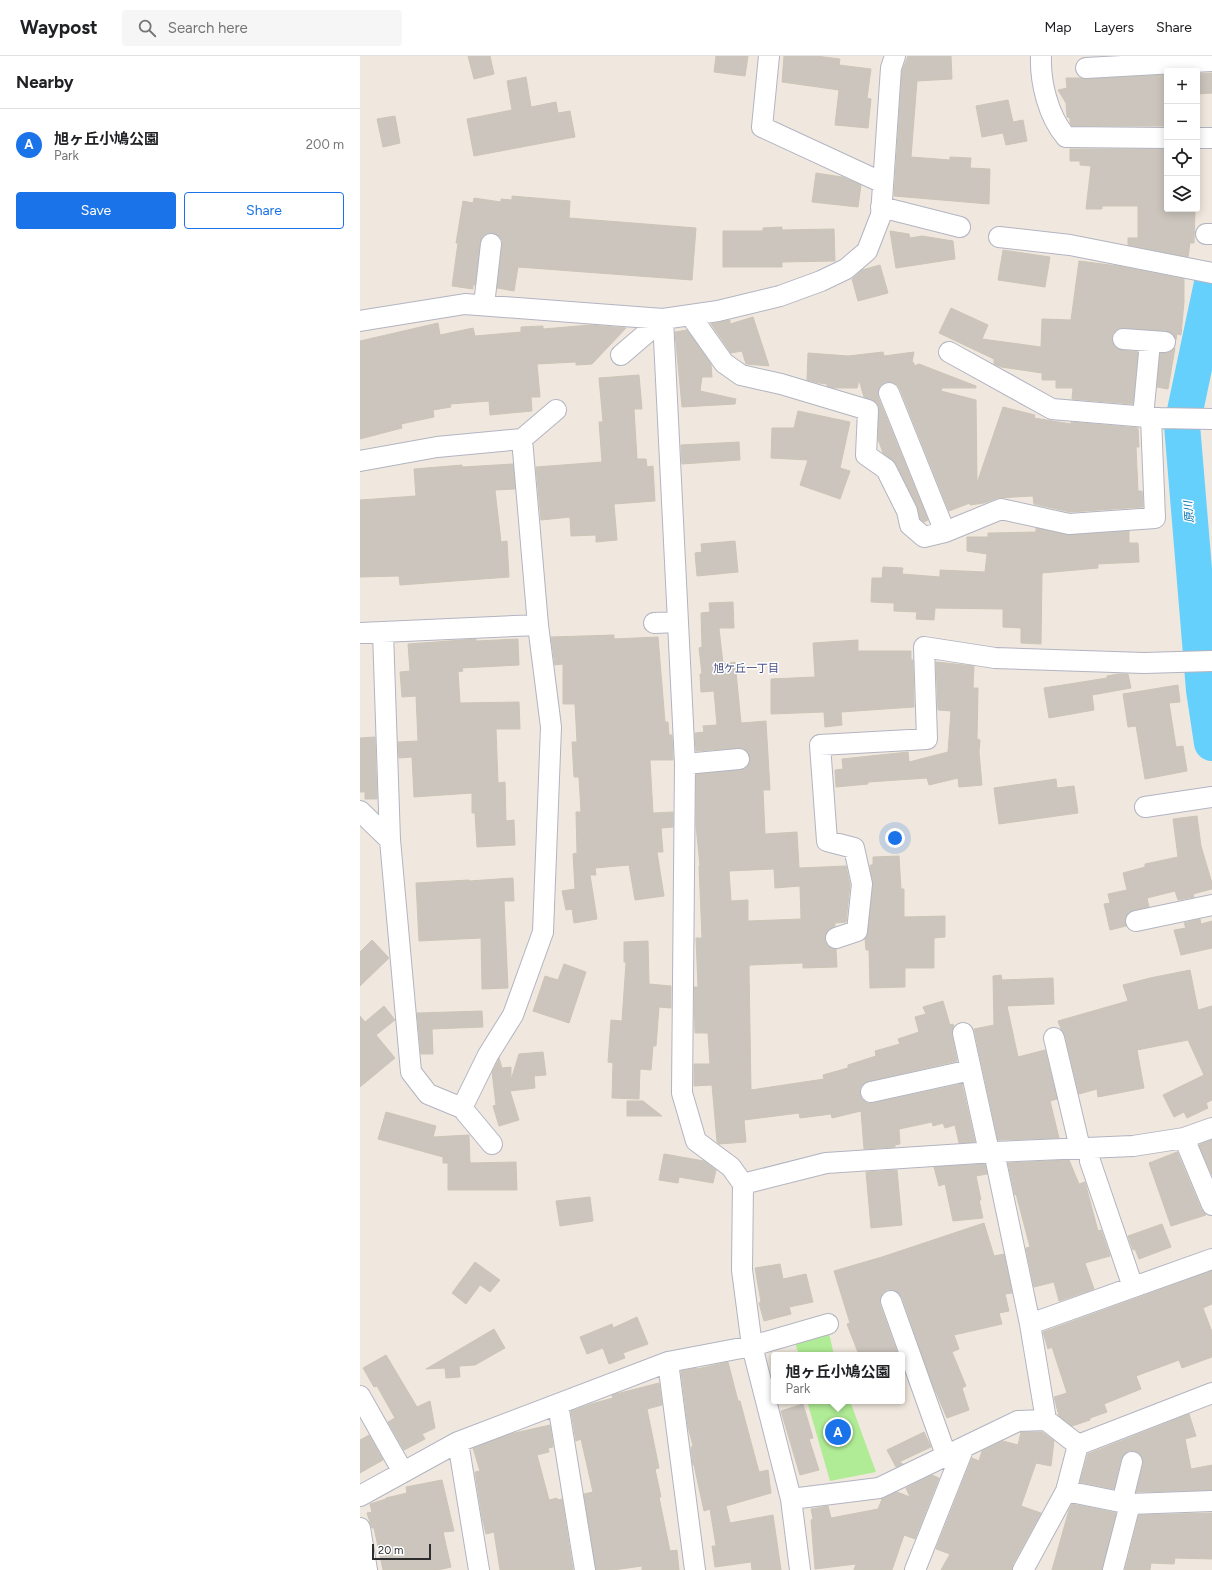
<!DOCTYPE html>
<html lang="en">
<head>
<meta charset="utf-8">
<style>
	:root { --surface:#fff; --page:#f6f6f6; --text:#202124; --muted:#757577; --line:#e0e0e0; --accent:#1a73e8 }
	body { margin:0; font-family:Figtree,"Noto Sans JP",sans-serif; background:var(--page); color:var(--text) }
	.controls { position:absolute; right:12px; top:12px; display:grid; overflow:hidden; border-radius:4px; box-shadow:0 2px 10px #0003 }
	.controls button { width:36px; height:36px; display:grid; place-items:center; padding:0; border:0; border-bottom:1px solid var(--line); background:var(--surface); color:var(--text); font:20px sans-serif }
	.scale { position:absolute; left:12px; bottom:10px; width:59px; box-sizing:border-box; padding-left:4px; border:2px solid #2d2d2d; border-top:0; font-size:11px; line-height:14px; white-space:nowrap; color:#2d2d2d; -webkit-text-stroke:3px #fff; paint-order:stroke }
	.you { position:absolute; left:535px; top:782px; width:14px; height:14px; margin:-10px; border:3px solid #fff; border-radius:50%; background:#1a73e8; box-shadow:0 0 0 6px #1a73e833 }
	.badge { display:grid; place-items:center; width:26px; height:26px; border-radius:50%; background:var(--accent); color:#fff; font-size:13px; font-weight:700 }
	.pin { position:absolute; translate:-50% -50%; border:2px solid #fff; box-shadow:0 1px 4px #0006 }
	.popup { position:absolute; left:411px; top:1296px; width:134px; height:52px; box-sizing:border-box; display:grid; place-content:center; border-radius:4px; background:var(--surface); filter:drop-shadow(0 1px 3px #0005); font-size:13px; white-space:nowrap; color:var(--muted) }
	.popup b { font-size:15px; color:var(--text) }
	.popup::after { content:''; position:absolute; left:50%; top:100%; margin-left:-8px; border:8px solid transparent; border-top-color:var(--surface) }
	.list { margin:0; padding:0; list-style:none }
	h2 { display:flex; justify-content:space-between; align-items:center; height:52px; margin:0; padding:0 16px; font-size:17px }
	h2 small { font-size:13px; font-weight:400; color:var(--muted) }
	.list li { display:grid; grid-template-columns:26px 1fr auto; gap:12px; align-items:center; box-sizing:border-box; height:72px; padding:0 16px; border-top:1px solid var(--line) }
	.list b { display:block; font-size:15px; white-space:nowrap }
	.list p { margin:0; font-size:13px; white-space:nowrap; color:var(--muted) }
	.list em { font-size:13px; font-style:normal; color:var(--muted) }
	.actions { display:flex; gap:8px; padding:12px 16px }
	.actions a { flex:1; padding:9px 0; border:1px solid var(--accent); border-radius:4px; text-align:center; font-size:14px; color:var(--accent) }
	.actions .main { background:var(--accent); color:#fff }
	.icon { flex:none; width:22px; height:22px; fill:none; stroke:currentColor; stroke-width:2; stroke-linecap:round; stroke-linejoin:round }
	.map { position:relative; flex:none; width:852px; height:1514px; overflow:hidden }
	header { display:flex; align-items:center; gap:24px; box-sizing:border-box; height:56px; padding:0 20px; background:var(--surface); border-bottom:1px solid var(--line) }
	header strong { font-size:19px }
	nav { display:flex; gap:22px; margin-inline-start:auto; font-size:14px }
	.search { width:280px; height:36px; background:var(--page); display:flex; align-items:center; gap:10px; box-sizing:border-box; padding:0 14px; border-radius:4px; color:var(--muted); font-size:15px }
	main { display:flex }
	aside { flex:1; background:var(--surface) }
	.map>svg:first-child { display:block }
</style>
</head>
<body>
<header>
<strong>Waypost</strong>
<div class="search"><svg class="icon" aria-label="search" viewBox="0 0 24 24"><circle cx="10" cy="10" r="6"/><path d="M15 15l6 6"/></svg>Search here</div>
<nav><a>Map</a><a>Layers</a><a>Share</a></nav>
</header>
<main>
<aside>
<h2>Nearby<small></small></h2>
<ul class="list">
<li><span class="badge">A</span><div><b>旭ヶ丘小鳩公園</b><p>Park</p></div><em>200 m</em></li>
</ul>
<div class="actions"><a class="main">Save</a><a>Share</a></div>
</aside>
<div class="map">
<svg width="852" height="1514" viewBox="0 0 852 1514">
	<rect width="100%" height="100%" fill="#f0e8de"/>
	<path fill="#b0ec95" d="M 469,1277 L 474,1299 L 439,1299 L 435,1287 Z
		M 447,1345 L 490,1345 L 516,1416 L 470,1425 Z"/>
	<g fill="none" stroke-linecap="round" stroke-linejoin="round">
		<path stroke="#66d0fc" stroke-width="36" d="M 852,227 L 822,369 L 844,634 L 852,687"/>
	</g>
	<path fill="#cbc5bd" stroke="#ccc5b7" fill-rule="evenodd" d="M 108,0 L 130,0 L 134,18 L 114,23 Z
		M 356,0 L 388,0 L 385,20 L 354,16 Z
		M 424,0 L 456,0 L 480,3 L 479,9 L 511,13 L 507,42 L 511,43 L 508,72 L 475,69 L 479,34 L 422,26 Z
		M 548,0 L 591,0 L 592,23 L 557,25 L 551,101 L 590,104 L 590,101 L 611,102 L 610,112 L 630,113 L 629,148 L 534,140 L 542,15 Z
		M 852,17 L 852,37 L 837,38 L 837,18 Z
		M 804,19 L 805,51 L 807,51 L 807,70 L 712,70 L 710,67 L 710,62 L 707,61 L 706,47 L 698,34 L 707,32 L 706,22 L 720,22 L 727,23 Z
		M 166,21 L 171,51 L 196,46 L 198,57 L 210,55 L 215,81 L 114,100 L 107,63 L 152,54 L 147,25 Z
		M 648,44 L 653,66 L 663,64 L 667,85 L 646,89 L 643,77 L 622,81 L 616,50 Z
		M 35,60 L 40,87 L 23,91 L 17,63 Z
		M 710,93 L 807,93 L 807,153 L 835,153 L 834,187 L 830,187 L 828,201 L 768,189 L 768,182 L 778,182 L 778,150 L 742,150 L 742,153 L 726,153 L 731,110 L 720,109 L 720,105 L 710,105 Z
		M 456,117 L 482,121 L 501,129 L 498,151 L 452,146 Z
		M 152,140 L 210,145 L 209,162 L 336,172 L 332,224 L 158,211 L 154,235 L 137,232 L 142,189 L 142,184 L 138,179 L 132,177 L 127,177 L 122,181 L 120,186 L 115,229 L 113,229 L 113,233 L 92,230 L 98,187 L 96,187 L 103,145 L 113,147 L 114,142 L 141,146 L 141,143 L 152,144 Z
		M 422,171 L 422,174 L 474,173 L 475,205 L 422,206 L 422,211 L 363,211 L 363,175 L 403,175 L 403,172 Z
		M 530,175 L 549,178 L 550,182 L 562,180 L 593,185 L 595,203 L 536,212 Z
		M 643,194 L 690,201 L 685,231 L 638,224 Z
		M 719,205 L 758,210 L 824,223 L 824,246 L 821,279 L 817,278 L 816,284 L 812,277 L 806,275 L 764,272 L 758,273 L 753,277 L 752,283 L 753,288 L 756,292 L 762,294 L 778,296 L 773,348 L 712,343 L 713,332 L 696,332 L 696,324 L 682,324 L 682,317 L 641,311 L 634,308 L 634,303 L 579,277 L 591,252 L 628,269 L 622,283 L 681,291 L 682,263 L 711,264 Z
		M 520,209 L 528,237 L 498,245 L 492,223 L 502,214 Z
		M 393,261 L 409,310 L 386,308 L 382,295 L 371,297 L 351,268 L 370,264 L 370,268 Z
		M 78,267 L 80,279 L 113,272 L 115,280 L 161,276 L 161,271 L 183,270 L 183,273 L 230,269 L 266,272 L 232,308 L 216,309 L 216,306 L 177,308 L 180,341 L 171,341 L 172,355 L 130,359 L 129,345 L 90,348 L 91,351 L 73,354 L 74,361 L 41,368 L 42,372 L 0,383 L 0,285 Z
		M 327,274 L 351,308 L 352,321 L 342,321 L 340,335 L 376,343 L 375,348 L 322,351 L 315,276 Z
		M 815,292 L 808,333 L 797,331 L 800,297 L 810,296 Z
		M 523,296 L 524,300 L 554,296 L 552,306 L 554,307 L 554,310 L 559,308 L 616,330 L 616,332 L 582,332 L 581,335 L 616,344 L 617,427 L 643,351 L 675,359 L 674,362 L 711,368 L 711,366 L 778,372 L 779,391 L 776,391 L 778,435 L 782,435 L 783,451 L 710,456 L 674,448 L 673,440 L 637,442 L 624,447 L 610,449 L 610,447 L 589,455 L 540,333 L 536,328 L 530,326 L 525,326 L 520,330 L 518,336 L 518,341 L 568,464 L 564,466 L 560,463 L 557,450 L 536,408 L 523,397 L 518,383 L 519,350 L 515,345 L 504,341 L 499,324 L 497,332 L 474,332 L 467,330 L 467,328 L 459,327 L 447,324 L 448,297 L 488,300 Z
		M 279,319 L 282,353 L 274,353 L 277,403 L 286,403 L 287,411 L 293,410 L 295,445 L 254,448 L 257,484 L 236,486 L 236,479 L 211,480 L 210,461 L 181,464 L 176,411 L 242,406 L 239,366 L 243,366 L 239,322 Z
		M 438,355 L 490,366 L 480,412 L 490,415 L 480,443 L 440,429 L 448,404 L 411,402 L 412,372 L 434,372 Z
		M 379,386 L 380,404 L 322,408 L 321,389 Z
		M 153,408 L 155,433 L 135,434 L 141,486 L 147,485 L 149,521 L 40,529 L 39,520 L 0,521 L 0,444 L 56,440 L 54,413 L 102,409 L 102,411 Z
		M 676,472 L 710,479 L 769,475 L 769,487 L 778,487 L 779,506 L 738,508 L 738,512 L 682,517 L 681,588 L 661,587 L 661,572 L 643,571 L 643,553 L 575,552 L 574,564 L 556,563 L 557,556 L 534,555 L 534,547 L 511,546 L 512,522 L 522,522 L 523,511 L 543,512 L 542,518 L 580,521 L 580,514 L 625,516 L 627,498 L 607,495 L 607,481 L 628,481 L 628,477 L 676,476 Z
		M 375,485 L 378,516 L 337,520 L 335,497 L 342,496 L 341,488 Z
		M 373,546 L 374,572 L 359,572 L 363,608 L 375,606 L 381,667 L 406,665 L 410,734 L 403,734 L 405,778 L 437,776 L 439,812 L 486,810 L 490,829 L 486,866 L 475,867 L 475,870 L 468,874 L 465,880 L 465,886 L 468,890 L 476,893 L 477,911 L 443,912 L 443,907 L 390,909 L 389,911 L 391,1034 L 464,1023 L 463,1019 L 488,1012 L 488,1009 L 516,1000 L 515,995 L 540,988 L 538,983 L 559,976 L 555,961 L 566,958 L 563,951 L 583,945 L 590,969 L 593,968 L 594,971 L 592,979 L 597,1005 L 509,1025 L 504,1027 L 500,1032 L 500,1039 L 502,1043 L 507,1047 L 513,1047 L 602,1028 L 615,1086 L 599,1087 L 595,1069 L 585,1072 L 583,1067 L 573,1070 L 572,1066 L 539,1073 L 540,1088 L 535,1089 L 535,1091 L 504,1093 L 501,1055 L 472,1062 L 471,1058 L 440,1062 L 439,1057 L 384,1064 L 386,1086 L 359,1088 L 357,1086 L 352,1029 L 334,1030 L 334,1008 L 350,1008 L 348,977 L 335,977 L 334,931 L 338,931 L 336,882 L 342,882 L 339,810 L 340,810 L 336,770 L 336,718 L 380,714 L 385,713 L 389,708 L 390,702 L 388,696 L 384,693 L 378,692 L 336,695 L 335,677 L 344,676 L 343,670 L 357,669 L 354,635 L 341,636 L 340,618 L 342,618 L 339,592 L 342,591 L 341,557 L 350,556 L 349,547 ZM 414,813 L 415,832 L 440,830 L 441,863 L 388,865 L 388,844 L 371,845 L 369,815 Z
		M 254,579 L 254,583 L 298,581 L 305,666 L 308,666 L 309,679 L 312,679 L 313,704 L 290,704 L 293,757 L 313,756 L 313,771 L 301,772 L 303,796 L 297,796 L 304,840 L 275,844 L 269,809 L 235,812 L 236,819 L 230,819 L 237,863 L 214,867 L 212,853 L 206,854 L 202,835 L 215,833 L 213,798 L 217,797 L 216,756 L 221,756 L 219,721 L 214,721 L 212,686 L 217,686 L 215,648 L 203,648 L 203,608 L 195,609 L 191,581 Z
		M 116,583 L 116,585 L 158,583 L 159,609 L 102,612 L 103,615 L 98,616 L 100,647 L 159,646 L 160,673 L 136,673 L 138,727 L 145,726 L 146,765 L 154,764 L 155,789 L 117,791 L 115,757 L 112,757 L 112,737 L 54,741 L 52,701 L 39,702 L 38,686 L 58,685 L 56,640 L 42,641 L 40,616 L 50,615 L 48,588 Z
		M 498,584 L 498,595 L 551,595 L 551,604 L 553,604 L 554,651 L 481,656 L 482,669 L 465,671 L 464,656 L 411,658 L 411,623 L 455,621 L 453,587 Z
		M 576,606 L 614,610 L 613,632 L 618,632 L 617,683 L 620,684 L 619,696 L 622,729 L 599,731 L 598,722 L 569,729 L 567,722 L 508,726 L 508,728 L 476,731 L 475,714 L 483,713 L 482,703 L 548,696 L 549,706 L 588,696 L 591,655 L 578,654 Z
		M 758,618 L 768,618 L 771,632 L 732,639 L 734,654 L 689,662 L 684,632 L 747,622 L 747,620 Z
		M 818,629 L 820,646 L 809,647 L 816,691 L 823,690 L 827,715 L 785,723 L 776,670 L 768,671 L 763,638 Z
		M 15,681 L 17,743 L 5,743 L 5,736 L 0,736 L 0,682 Z
		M 696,723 L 697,732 L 714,730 L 718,757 L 639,768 L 634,732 Z
		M 837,760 L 841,790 L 852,827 L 852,833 L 833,838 L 834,841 L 818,844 L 815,835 L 787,842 L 789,851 L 769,856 L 765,862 L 766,870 L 750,874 L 744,848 L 750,847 L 748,838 L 767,834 L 763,817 L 785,811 L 785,808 L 818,801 L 813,763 Z
		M 539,800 L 541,833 L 544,833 L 544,861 L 585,860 L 585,881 L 574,882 L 574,912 L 545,912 L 545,931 L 510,932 L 509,894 L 506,894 L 505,883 L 508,876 L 513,829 L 510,809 L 513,809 L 513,801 Z
		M 153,822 L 154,845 L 144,845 L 148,932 L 122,933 L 121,882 L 59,885 L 56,827 L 109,824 L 109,825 Z
		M 840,863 L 841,868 L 852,865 L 852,892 L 821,899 L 814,874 L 826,872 L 824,867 Z
		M 12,884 L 29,902 L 0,930 L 0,896 Z
		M 288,885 L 289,928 L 311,930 L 311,952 L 299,951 L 296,990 L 293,990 L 291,1014 L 280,1013 L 279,1043 L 252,1042 L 253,1007 L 248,1006 L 251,964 L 262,965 L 266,906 L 264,906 L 264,886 Z
		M 204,908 L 226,916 L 209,967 L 173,955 L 185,920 L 198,924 Z
		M 830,914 L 838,954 L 852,950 L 852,1044 L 846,1047 L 848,1052 L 827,1062 L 824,1056 L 814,1061 L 803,1039 L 844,1019 L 828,984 L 777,994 L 784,1032 L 738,1041 L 737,1033 L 719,1038 L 705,979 L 701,973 L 698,965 L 768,945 L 763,929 L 790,922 Z
		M 641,919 L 642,924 L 693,922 L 694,948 L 647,950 L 658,1001 L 685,994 L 697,1043 L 690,1045 L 699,1082 L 638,1084 L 614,973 L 634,969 L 633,920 Z
		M 24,950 L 35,964 L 16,979 L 35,1002 L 0,1031 L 0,960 L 5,966 Z
		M 122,955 L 123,971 L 72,973 L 73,998 L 61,998 L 57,957 Z
		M 183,996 L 186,1019 L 174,1020 L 175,1032 L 150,1035 L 159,1064 L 139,1070 L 133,1050 L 136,1049 L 132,1016 L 138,1005 L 139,1002 L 142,1012 L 151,1011 L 151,1024 L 159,998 Z
		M 267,1045 L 283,1045 L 302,1060 L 267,1060 Z
		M 26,1056 L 76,1070 L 73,1081 L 109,1079 L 110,1107 L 156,1106 L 157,1134 L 88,1134 L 88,1107 L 83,1107 L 83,1101 L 18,1083 Z
		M 852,1084 L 852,1119 L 839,1089 Z
		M 817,1096 L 841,1153 L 846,1159 L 811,1170 L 789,1107 Z
		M 304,1098 L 344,1105 L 356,1114 L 353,1127 L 319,1121 L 318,1127 L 299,1124 Z
		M 709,1104 L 719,1128 L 725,1126 L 738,1175 L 741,1174 L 750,1200 L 725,1207 L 734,1233 L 699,1245 L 694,1226 L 674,1231 L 666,1192 L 670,1191 L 656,1138 L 655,1139 L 648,1107 Z
		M 625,1108 L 627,1118 L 616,1120 L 621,1144 L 619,1144 L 623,1162 L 593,1165 L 585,1128 L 579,1130 L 574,1111 Z
		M 537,1114 L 542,1169 L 511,1172 L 506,1116 Z
		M 230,1141 L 233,1165 L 200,1170 L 196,1145 Z
		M 624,1167 L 634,1200 L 644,1198 L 652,1237 L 645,1238 L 649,1255 L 639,1257 L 642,1268 L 594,1279 L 599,1293 L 592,1296 L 606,1330 L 602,1332 L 609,1354 L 587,1362 L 572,1327 L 542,1241 L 539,1237 L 533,1234 L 527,1234 L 522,1238 L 520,1243 L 520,1249 L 538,1299 L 499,1299 L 487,1268 L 490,1267 L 474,1215 L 522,1201 Z
		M 802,1168 L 811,1191 L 779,1203 L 775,1193 L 773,1194 L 768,1180 Z
		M 115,1206 L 140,1224 L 130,1236 L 120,1229 L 106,1248 L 92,1237 Z
		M 420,1208 L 423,1223 L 446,1218 L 453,1246 L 429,1251 L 431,1258 L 404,1265 L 399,1247 L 401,1246 L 395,1212 Z
		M 852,1215 L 852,1248 L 843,1252 L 852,1276 L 852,1301 L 822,1312 L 819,1304 L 776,1320 L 781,1333 L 744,1348 L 747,1356 L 730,1362 L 730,1364 L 712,1370 L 699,1360 L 694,1341 L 707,1337 L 692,1291 L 688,1293 L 683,1276 Z
		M 277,1261 L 288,1288 L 263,1297 L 265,1302 L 249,1308 L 243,1292 L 227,1298 L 220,1281 L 252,1268 L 253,1272 Z
		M 134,1273 L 145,1292 L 115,1309 L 99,1310 L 100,1321 L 86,1322 L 85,1312 L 66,1313 Z
		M 26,1299 L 57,1351 L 70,1345 L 75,1372 L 62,1378 L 65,1383 L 44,1394 L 28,1366 L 35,1362 L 17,1330 L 14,1331 L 3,1312 Z
		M 368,1306 L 378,1345 L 380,1345 L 399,1416 L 408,1414 L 411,1437 L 366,1450 L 370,1467 L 413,1459 L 421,1514 L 392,1514 L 391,1506 L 355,1511 L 352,1490 L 356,1490 L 350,1453 L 344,1455 L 334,1409 L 333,1409 L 331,1391 L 333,1390 L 328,1371 L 321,1315 L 336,1312 L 337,1313 Z
		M 299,1327 L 302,1349 L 287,1353 L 299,1412 L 295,1413 L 301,1441 L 299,1441 L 310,1495 L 317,1494 L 319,1514 L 282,1514 L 282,1510 L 253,1514 L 236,1514 L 224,1438 L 233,1436 L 221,1383 L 216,1385 L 211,1355 L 231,1348 L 253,1342 L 252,1339 L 260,1337 Z
		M 443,1348 L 453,1382 L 449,1383 L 459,1414 L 440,1419 L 421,1355 Z
		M 829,1358 L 836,1380 L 825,1383 L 831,1413 L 852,1409 L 852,1434 L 776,1436 L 783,1409 L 783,1403 L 780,1398 L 774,1395 L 769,1395 L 764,1398 L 761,1403 L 754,1433 L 720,1426 L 728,1398 Z
		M 190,1369 L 193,1391 L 188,1392 L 189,1396 L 177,1399 L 189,1444 L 197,1442 L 198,1444 L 202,1443 L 213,1514 L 140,1514 L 134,1476 L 126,1478 L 122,1461 L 115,1416 L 120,1415 L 113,1392 L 150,1378 Z
		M 564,1376 L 571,1391 L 539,1406 L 543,1408 L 536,1411 L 527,1394 Z
		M 661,1376 L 682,1376 L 694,1385 L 691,1410 L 676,1407 L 661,1450 L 681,1457 L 653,1508 L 652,1514 L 581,1514 L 590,1498 L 576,1493 L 612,1402 L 619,1405 L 622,1395 L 643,1385 L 658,1389 Z
		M 9,1379 L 23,1404 L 0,1417 L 0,1384 Z
		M 572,1419 L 579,1422 L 555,1483 L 544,1479 L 532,1514 L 494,1514 L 496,1508 L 455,1513 L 451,1464 L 453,1463 L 451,1453 L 468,1450 L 471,1462 L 518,1453 L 522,1443 L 537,1436 L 550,1441 L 546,1432 Z
		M 82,1424 L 94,1475 L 83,1476 L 91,1511 L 78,1514 L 23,1514 L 14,1472 L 12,1472 L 7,1457 L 12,1456 L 10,1448 L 26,1443 L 26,1442 L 47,1437 L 46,1431 Z
		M 712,1448 L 756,1457 L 742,1514 L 692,1514 L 709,1454 Z
		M 852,1457 L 852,1503 L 815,1502 L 814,1508 L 791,1507 L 790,1514 L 765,1514 L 779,1459 Z"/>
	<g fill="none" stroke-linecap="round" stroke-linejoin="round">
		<g stroke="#b2b4c2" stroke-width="22">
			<path id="minor" d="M 409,0 L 402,71 L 523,127
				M 681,0 C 680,26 688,60 706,81 L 807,82
				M 726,12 L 852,5
				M 837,82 L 852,82
				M 521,151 L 600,171
				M 846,178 L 852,178
				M 639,181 L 710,189 L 852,217
				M 124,249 L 131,188
				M 330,259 L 364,307 L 381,319 L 421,328 L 508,354 L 506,399 L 526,413 L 547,455 L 550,469 L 564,481 L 585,476
				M 303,263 L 325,708 L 322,1037 L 336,1085 L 371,1111 L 383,1128 L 382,1214 L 392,1290 L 431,1443 L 440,1514
				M 0,265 L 105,248 L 303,263 L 358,255 L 420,240 L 461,225 L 486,213 L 507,195 L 521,159 L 531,12 L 535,0
				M 763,283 L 805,286
				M 589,296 L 692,353 L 799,362 L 852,363
				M 261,299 L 303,263
				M 529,337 L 585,476 L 641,453 L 709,468 L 795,462 L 791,362
				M 783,361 L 790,286
				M 0,405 L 77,391 L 162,383 L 196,354
				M 294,567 L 317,566
				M 23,576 L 30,784 L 51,1016 L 68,1038 L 102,1052 L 132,1088
				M 0,577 L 178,569
				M 325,708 L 379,703
				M 785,751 L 852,741
				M 0,755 L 30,784
				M 776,865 L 852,849
				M 476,882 L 497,875 L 502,828 L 494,792 L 467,785 L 460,689 L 567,683 L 564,591 L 635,602 L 784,607 L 852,605
				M 603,977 L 629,1096
				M 694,982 L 720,1092
				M 511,1036 L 611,1014
				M 102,1052 L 128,999 L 153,959 L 183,876 L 191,671 L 178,569 L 162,383
				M 824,1082 L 852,1149
				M 634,1096 L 670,1268 L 686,1364
				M 730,1105 L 773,1231
				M 383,1128 L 466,1107 L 634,1096 L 773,1090 L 824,1082 L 852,1072
				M 531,1245 L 586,1399
				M 670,1268 L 852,1203
				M 308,1306 L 335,1514
				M 0,1340 L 43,1416
				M 198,1348 L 225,1514
				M 98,1386 L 119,1514
				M 718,1389 L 852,1337
				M 706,1435 L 770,1448 L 852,1445
				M 0,1440 L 98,1386 L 308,1306 L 392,1290 L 468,1268
				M 431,1443 L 519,1432 L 658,1365 L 686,1364 L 718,1389
				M 762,1447 L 772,1406
				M 0,1472 L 7,1514
				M 555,1514 L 604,1391
				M 663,1514 L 706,1435 L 718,1389
				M 753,1514 L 770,1448"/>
		</g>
		<use href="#minor" stroke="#fff" stroke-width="20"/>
	</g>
	<g text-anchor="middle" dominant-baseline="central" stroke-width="3" stroke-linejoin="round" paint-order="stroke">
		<g font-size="11" font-style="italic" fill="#006dad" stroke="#fff">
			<text transform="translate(829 456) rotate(-95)">原川</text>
		</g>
		<g font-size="11" fill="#475083" stroke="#fff">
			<text x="386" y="612">旭ケ丘一丁目</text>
		</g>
	</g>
</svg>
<div class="controls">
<button>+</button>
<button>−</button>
<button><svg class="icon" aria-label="locate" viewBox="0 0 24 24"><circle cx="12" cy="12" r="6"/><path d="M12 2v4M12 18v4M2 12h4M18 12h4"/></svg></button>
<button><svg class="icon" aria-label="layers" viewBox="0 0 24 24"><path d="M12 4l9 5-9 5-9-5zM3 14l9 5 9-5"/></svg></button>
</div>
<div class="scale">20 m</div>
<div class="you"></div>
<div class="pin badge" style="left:478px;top:1376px">A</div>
<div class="popup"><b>旭ヶ丘小鳩公園</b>Park</div>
</div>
</main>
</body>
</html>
